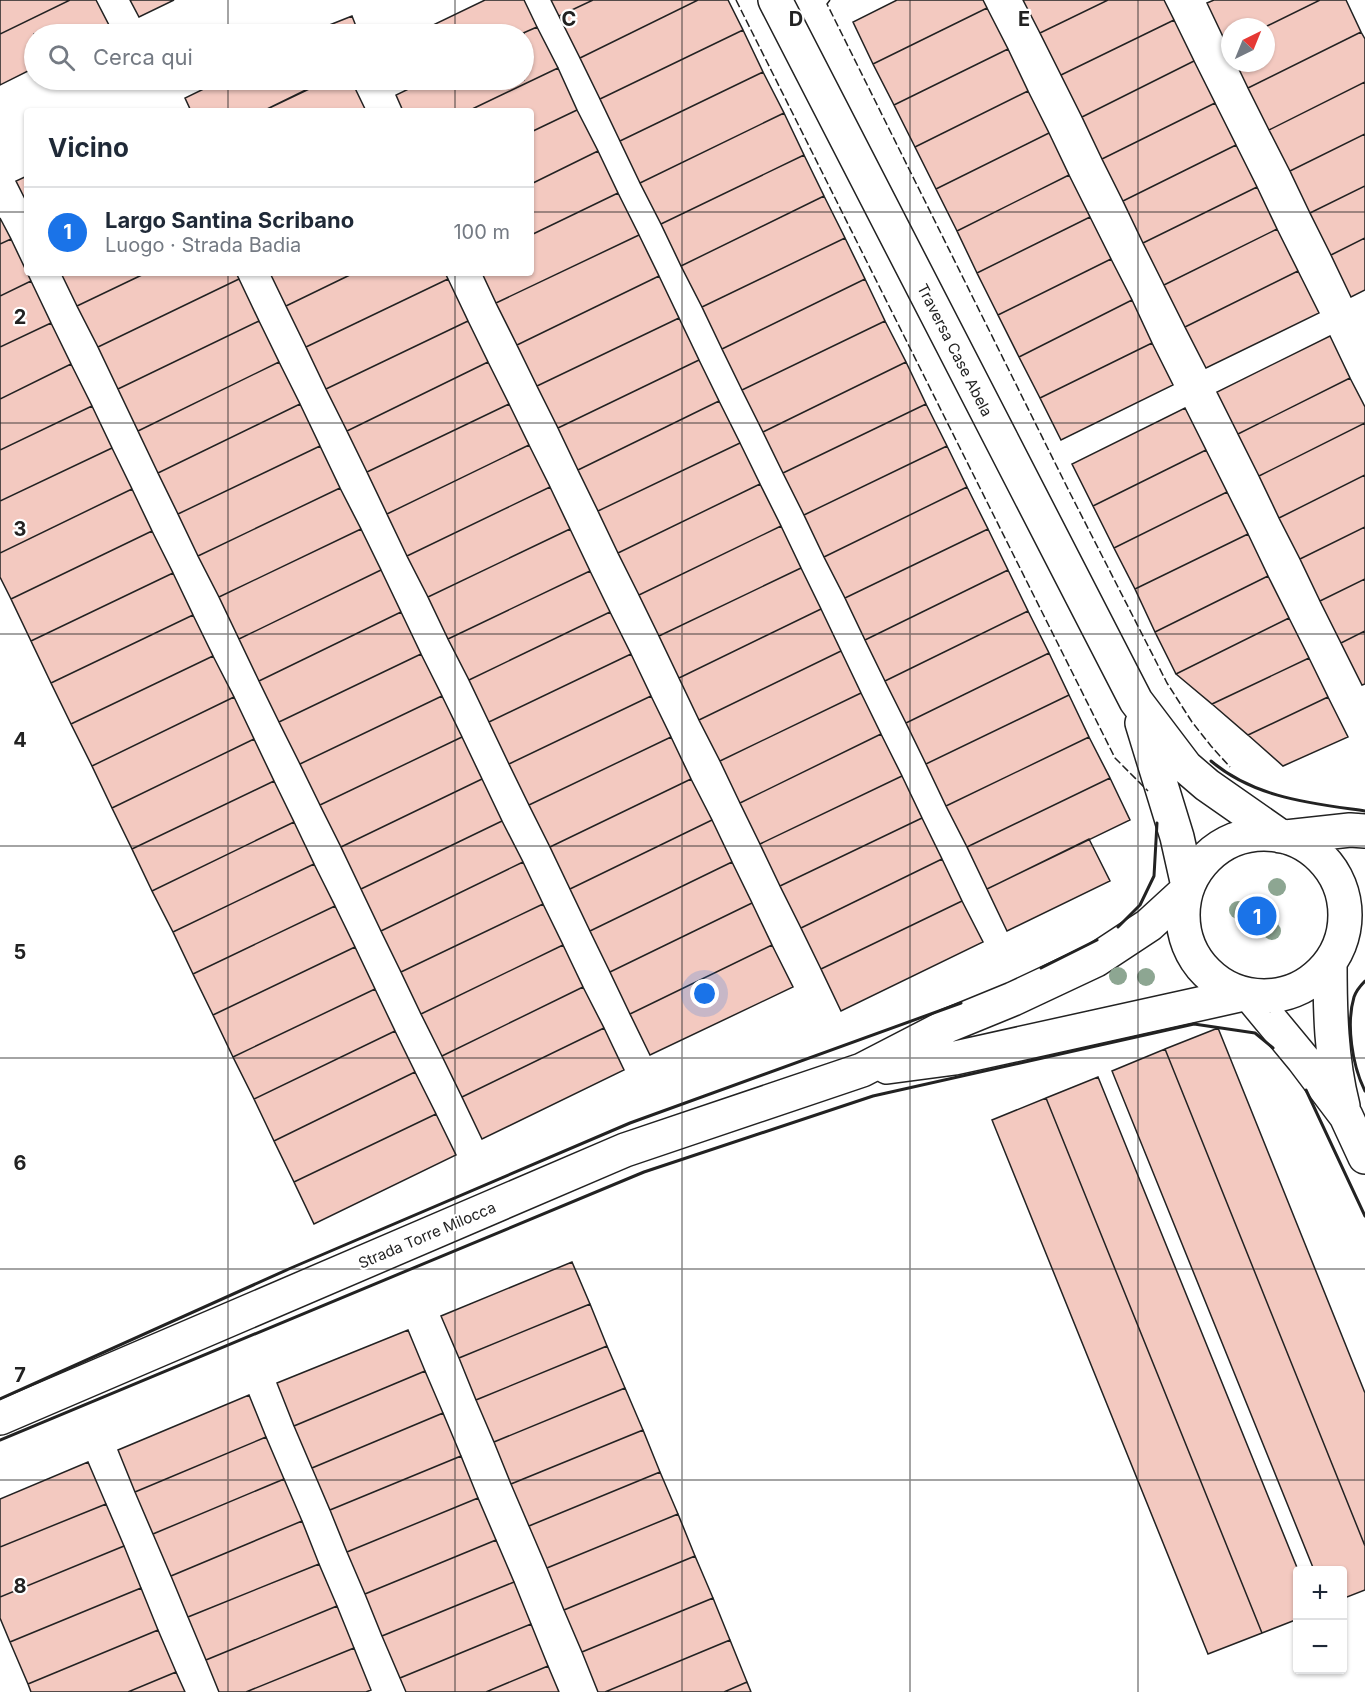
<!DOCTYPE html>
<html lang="it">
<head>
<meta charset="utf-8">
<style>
	:root { --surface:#fff; --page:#f6f6f7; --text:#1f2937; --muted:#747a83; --line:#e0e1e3; --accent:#1a73e8 }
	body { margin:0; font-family:Inter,sans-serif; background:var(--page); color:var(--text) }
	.controls { position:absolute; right:18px; bottom:18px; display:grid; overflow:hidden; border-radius:6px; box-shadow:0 2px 4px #0004 }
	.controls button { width:54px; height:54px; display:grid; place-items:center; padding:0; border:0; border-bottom:2px solid var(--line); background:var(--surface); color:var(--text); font:30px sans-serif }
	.compass { position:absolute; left:1221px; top:18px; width:54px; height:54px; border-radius:50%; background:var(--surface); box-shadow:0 2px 4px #0004; rotate:43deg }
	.you { position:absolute; left:705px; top:994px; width:21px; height:21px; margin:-15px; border:4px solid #fff; border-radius:50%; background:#1a73e8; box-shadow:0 0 0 9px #1a73e833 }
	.badge { display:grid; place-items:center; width:39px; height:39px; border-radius:50%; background:var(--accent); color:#fff; font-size:20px; font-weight:700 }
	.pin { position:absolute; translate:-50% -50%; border:3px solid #fff; box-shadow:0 2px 6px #0006 }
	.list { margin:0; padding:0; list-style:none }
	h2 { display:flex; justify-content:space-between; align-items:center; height:78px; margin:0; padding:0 24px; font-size:26px }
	h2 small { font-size:20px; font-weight:400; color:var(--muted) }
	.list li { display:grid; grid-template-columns:39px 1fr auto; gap:18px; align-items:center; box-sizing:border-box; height:90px; padding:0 24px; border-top:2px solid var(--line) }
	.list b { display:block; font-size:22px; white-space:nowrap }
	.list p { margin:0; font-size:20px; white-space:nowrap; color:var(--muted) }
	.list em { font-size:20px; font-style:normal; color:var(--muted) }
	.icon { flex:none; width:33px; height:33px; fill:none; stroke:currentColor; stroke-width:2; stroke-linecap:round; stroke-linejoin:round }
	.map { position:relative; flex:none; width:1365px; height:1692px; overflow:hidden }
	.search { position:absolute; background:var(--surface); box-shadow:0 2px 4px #0004; left:24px; top:24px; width:510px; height:66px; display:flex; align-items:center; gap:15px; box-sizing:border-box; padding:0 21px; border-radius:33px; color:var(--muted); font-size:22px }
	.panel { position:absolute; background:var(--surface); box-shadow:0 2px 4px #0004; left:24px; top:108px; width:510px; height:168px; border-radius:6px }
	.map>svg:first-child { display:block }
</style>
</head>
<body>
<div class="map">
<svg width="1365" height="1692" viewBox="0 0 1365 1692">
	<rect width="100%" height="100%" fill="#fff"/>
	<path fill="#f3c9c0" stroke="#222" stroke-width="1.5" d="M 0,0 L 70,0 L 0,34 Z
		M 70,0 L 96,0 L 112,31 L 105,34 L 34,34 L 34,68 L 0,85 L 0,34 Z
		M 130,0 L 174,0 L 139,17 Z
		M 485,0 L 524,0 L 537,27 L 521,34 L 438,34 L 433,25 Z
		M 551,0 L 593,0 L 559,16 Z
		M 593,0 L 698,0 L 580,58 L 559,16 Z
		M 698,0 L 728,0 L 743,30 L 600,99 L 580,58 Z
		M 897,0 L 983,0 L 987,8 L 873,64 L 853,22 Z
		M 1023,0 L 1108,0 L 1040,33 Z
		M 1108,0 L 1164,0 L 1174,20 L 1061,75 L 1040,33 Z
		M 1214,0 L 1320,0 L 1265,27 L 1230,27 L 1230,44 L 1227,45 L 1207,3 Z
		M 1320,0 L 1346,0 L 1361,32 L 1248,88 L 1236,63 L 1266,63 L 1265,27 Z
		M 987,8 L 1008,49 L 894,105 L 873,64 Z
		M 352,16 L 359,34 L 313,34 L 312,32 Z
		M 1174,20 L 1194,61 L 1082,117 L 1061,75 Z
		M 537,27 L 558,68 L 468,111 L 403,111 L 396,95 L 427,80 L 524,80 L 524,34 L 521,34 Z
		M 743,30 L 763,72 L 620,141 L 600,99 Z
		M 1361,32 L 1365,39 L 1365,82 L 1269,130 L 1248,88 Z
		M 1008,49 L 1028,91 L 915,147 L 894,105 Z
		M 1194,61 L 1215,103 L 1102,159 L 1082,117 Z
		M 558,68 L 577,110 L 531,132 L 531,111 L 468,111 Z
		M 763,72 L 784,113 L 640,183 L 620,141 Z
		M 222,80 L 316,80 L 318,84 L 263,111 L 191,111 L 185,98 Z
		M 328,80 L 351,80 L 366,111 L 263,111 Z
		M 1365,82 L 1365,134 L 1290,171 L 1269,130 Z
		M 1028,91 L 1049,133 L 936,189 L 915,147 Z
		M 1215,103 L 1236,145 L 1123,201 L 1102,159 Z
		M 577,110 L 598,151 L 531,184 L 531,132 Z
		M 784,113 L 804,155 L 661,224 L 640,183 Z
		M 1049,133 L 1069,175 L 957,231 L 936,189 Z
		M 1365,134 L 1365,186 L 1310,213 L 1290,171 Z
		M 1236,145 L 1257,187 L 1143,243 L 1123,201 Z
		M 598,151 L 618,193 L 531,235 L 531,184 Z
		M 804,155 L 824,196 L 681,266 L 661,224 Z
		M 1069,175 L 1090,217 L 977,273 L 957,231 Z
		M 27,176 L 27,203 L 16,181 Z
		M 1365,186 L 1365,238 L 1331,255 L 1310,213 Z
		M 1257,187 L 1277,229 L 1164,285 L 1143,243 Z
		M 618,193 L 639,235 L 496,303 L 482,273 L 531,273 L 531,235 Z
		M 824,196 L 845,238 L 702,307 L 681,266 Z
		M 1090,217 L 1111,259 L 998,315 L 977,273 Z
		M 0,218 L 11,239 L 0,244 Z
		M 1277,229 L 1298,271 L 1185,327 L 1164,285 Z
		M 639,235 L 659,276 L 517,345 L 496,303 Z
		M 845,238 L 865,279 L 722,349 L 702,307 Z
		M 1365,238 L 1365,290 L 1351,297 L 1331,255 Z
		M 11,239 L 31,281 L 0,296 L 0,244 Z
		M 1111,259 L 1132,300 L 1019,357 L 998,315 Z
		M 1298,271 L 1319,313 L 1206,368 L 1185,327 Z
		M 61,273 L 146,273 L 77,306 Z
		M 146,273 L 236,273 L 239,279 L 98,347 L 77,306 Z
		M 270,273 L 354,273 L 286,306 Z
		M 354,273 L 445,273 L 448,279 L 306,347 L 286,306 Z
		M 659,276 L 679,318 L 537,386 L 517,345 Z
		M 239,279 L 259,321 L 118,389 L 98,347 Z
		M 448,279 L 468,321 L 326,389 L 306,347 Z
		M 865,279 L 885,321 L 742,390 L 722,349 Z
		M 31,281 L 51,323 L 0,347 L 0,296 Z
		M 1132,300 L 1152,343 L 1040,398 L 1019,357 Z
		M 679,318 L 699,360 L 558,428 L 537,386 Z
		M 259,321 L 279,362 L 138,431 L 118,389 Z
		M 468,321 L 488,362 L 347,431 L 326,389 Z
		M 885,321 L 906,362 L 763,432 L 742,390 Z
		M 51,323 L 71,364 L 0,399 L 0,347 Z
		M 1330,336 L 1350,378 L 1238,434 L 1217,392 Z
		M 1152,343 L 1173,385 L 1061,440 L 1040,398 Z
		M 699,360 L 719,401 L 578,470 L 558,428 Z
		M 279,362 L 300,404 L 158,473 L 138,431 Z
		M 488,362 L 509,404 L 367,472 L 347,431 Z
		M 906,362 L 926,404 L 783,473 L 763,432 Z
		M 71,364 L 92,406 L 0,450 L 0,399 Z
		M 1350,378 L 1365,407 L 1365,423 L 1259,476 L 1238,434 Z
		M 719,401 L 740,443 L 598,511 L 578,470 Z
		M 300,404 L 320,446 L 178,514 L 158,473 Z
		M 509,404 L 529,445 L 387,514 L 367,472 Z
		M 926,404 L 947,446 L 804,515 L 783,473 Z
		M 92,406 L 112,448 L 0,501 L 0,450 Z
		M 1185,408 L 1206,450 L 1093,506 L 1072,464 Z
		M 1365,423 L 1365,475 L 1279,518 L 1259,476 Z
		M 740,443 L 760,484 L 618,553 L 598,511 Z
		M 529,445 L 550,487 L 407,556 L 387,514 Z
		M 320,446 L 340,488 L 198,556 L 178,514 Z
		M 947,446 L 967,487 L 824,557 L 804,515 Z
		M 112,448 L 132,489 L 0,553 L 0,501 Z
		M 1206,450 L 1227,492 L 1114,548 L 1093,506 Z
		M 1365,475 L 1365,527 L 1300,559 L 1279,518 Z
		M 760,484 L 781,526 L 639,595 L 618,553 Z
		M 550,487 L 570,529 L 428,597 L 407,556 Z
		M 967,487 L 988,529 L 845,598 L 824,557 Z
		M 340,488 L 361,529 L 219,597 L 198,556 Z
		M 132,489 L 152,531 L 11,599 L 0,577 L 0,553 Z
		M 1227,492 L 1248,534 L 1135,589 L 1114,548 Z
		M 781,526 L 801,568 L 659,636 L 639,595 Z
		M 1365,527 L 1365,579 L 1320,601 L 1300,559 Z
		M 361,529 L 381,570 L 239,639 L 219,597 Z
		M 570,529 L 590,571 L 448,639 L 428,597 Z
		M 988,529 L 1008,570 L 865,640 L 845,598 Z
		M 152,531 L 173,573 L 31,641 L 11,599 Z
		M 1248,534 L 1268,576 L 1155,632 L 1135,589 Z
		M 801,568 L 821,609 L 679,678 L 659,636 Z
		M 381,570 L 401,612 L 259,681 L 239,639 Z
		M 1008,570 L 1028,611 L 885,681 L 865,640 Z
		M 590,571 L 610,612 L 469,680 L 448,639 Z
		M 173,573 L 193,615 L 51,683 L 31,641 Z
		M 1268,576 L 1289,618 L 1176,674 L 1155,632 Z
		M 1365,579 L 1365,631 L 1341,643 L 1320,601 Z
		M 821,609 L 841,651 L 699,720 L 679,678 Z
		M 1028,611 L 1049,653 L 906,723 L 885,681 Z
		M 401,612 L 421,654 L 279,722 L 259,681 Z
		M 610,612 L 631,654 L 489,722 L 469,680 Z
		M 193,615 L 213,656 L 71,724 L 51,683 Z
		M 1289,618 L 1309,658 L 1212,704 L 1176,674 Z
		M 1365,631 L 1365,684 L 1362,685 L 1341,643 Z
		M 841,651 L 861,693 L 720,761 L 699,720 Z
		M 1049,653 L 1069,695 L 926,764 L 906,723 Z
		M 421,654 L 442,696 L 300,764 L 279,722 Z
		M 631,654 L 651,696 L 509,764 L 489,722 Z
		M 213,656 L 234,697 L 92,766 L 71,724 Z
		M 1309,658 L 1328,697 L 1248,735 L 1212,704 Z
		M 861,693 L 881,734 L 740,803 L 720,761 Z
		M 1069,695 L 1089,737 L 946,806 L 926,764 Z
		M 442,696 L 462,737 L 320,805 L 300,764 Z
		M 651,696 L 671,737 L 529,805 L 509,764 Z
		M 234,697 L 254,739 L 112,808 L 92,766 Z
		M 1328,697 L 1348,737 L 1283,766 L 1248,735 Z
		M 881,734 L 902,776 L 760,844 L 740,803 Z
		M 462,737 L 482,779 L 341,847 L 320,805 Z
		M 671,737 L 691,779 L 550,847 L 529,805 Z
		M 1089,737 L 1110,778 L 967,847 L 946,806 Z
		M 254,739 L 274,781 L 132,849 L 112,808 Z
		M 902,776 L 922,818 L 780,886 L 760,844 Z
		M 1110,778 L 1130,820 L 987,889 L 967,847 Z
		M 482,779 L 502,821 L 361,889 L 341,847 Z
		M 691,779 L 712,820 L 570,889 L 550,847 Z
		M 274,781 L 294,822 L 152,891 L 132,849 Z
		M 922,818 L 942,859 L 801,928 L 780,886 Z
		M 712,820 L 732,862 L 590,931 L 570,889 Z
		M 502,821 L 523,862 L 381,931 L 361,889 Z
		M 294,822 L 314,864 L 173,932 L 152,891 Z
		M 1089,839 L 1110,881 L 1007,931 L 987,889 Z
		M 942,859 L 962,901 L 821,969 L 801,928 Z
		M 523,862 L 543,904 L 401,972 L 381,931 Z
		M 732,862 L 752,903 L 610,972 L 590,931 Z
		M 314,864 L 335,906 L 193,974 L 173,932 Z
		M 962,901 L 983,942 L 841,1011 L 821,969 Z
		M 752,903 L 772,945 L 630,1014 L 610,972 Z
		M 543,904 L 563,945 L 421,1014 L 401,972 Z
		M 335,906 L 355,947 L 213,1015 L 193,974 Z
		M 563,945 L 583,987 L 442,1056 L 421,1014 Z
		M 772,945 L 793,987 L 650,1055 L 630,1014 Z
		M 355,947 L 375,989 L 233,1057 L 213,1015 Z
		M 583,987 L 604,1028 L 462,1097 L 442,1056 Z
		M 375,989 L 395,1031 L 254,1099 L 233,1057 Z
		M 604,1028 L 624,1070 L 482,1139 L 462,1097 Z
		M 1218,1028 L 1365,1393 L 1365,1546 L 1165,1049 Z
		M 395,1031 L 415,1072 L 274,1141 L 254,1099 Z
		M 1165,1049 L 1365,1546 L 1365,1590 L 1342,1599 L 1342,1570 L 1314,1570 L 1112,1071 Z
		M 415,1072 L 436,1114 L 294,1182 L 274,1141 Z
		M 1098,1077 L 1298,1570 L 1298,1619 L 1262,1633 L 1046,1098 Z
		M 1046,1098 L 1262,1633 L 1208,1654 L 992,1120 Z
		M 436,1114 L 456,1155 L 314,1224 L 294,1182 Z
		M 572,1262 L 590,1304 L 459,1358 L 441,1316 Z
		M 590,1304 L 607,1346 L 476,1400 L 459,1358 Z
		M 408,1330 L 425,1371 L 294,1426 L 277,1383 Z
		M 607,1346 L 625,1388 L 494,1442 L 476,1400 Z
		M 425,1371 L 443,1413 L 312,1468 L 294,1426 Z
		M 625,1388 L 643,1430 L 511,1484 L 494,1442 Z
		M 249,1395 L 266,1437 L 135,1492 L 118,1450 Z
		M 443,1413 L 461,1456 L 330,1510 L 312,1468 Z
		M 643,1430 L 660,1472 L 529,1526 L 511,1484 Z
		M 266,1437 L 284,1479 L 153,1534 L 135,1492 Z
		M 461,1456 L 478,1498 L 347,1552 L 330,1510 Z
		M 88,1462 L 106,1504 L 0,1547 L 0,1499 Z
		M 660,1472 L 678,1514 L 547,1568 L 529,1526 Z
		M 284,1479 L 302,1521 L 171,1576 L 153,1534 Z
		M 478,1498 L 496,1540 L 365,1594 L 347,1552 Z
		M 106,1504 L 124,1546 L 0,1597 L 0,1547 Z
		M 678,1514 L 695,1556 L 564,1610 L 547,1568 Z
		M 302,1521 L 319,1564 L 188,1617 L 171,1576 Z
		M 496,1540 L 514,1582 L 382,1636 L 365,1594 Z
		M 124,1546 L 141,1588 L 10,1642 L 0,1618 L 0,1597 Z
		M 695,1556 L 713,1598 L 582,1652 L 564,1610 Z
		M 319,1564 L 337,1606 L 206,1660 L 188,1617 Z
		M 514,1582 L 531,1624 L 400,1678 L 382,1636 Z
		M 141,1588 L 158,1630 L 28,1684 L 10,1642 Z
		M 713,1598 L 730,1640 L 605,1692 L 598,1692 L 582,1652 Z
		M 337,1606 L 354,1648 L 246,1692 L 219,1692 L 206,1660 Z
		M 531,1624 L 548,1666 L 486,1692 L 406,1692 L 400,1678 Z
		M 158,1630 L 176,1672 L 128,1692 L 31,1692 L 28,1684 Z
		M 730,1640 L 747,1682 L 724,1692 L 605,1692 Z
		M 354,1648 L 371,1690 L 366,1692 L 246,1692 Z
		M 548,1666 L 559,1692 L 486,1692 Z
		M 176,1672 L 185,1692 L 128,1692 Z
		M 747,1682 L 751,1692 L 724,1692 Z"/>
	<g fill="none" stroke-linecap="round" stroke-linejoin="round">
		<g stroke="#222" stroke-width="36">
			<path id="tertiary" d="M 775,0 L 1136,701 L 1186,767 L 1207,785 L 1280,836
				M 1142,723 L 1177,837 L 1188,886
				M1183 915a81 81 0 1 1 162 0a81 81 0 1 1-162 0Z
				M 1286,837 L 1350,830 L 1365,831
				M 1330,963 C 1330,1011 1331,1059 1343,1106
				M 1250,995 L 1303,1059 L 1346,1116 L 1365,1157
				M 887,1067 L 955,1058 L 1244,994
				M 0,1418 L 625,1150 L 862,1070 L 947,1026 L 1013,999 L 1096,960 L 1149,925 L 1185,892"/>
		</g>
		<use href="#tertiary" stroke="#fff" stroke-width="33"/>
		<path stroke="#222" stroke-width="1.5" stroke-dasharray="8 3" stroke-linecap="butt" d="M 736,0 L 1115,758 L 1148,791
			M 830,0 L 827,4 L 1070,493 L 1167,683 L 1192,722 L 1211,746 L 1230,767"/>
		<path stroke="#222" stroke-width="3" d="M 1211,761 C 1255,798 1310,803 1365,811
			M 1118,927 L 1140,905 L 1154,876 L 1157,823
			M 1041,968 L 1097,940
			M 1365,981 C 1361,985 1356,991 1354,997 C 1346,1024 1352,1065 1365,1091
			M 1306,1090 L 1365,1216
			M 0,1399 L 291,1268 L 630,1123 L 961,1003
			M 0,1440 L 644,1172 L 873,1096 L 1194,1024 L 1255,1033 L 1273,1048"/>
	</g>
	<g fill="#8da692">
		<circle cx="1277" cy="887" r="9"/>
		<circle cx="1238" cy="910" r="9"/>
		<circle cx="1272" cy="931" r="9"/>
		<circle cx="1118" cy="976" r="9"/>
		<circle cx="1146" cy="977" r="9"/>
	</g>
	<path fill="none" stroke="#222" stroke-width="1.5" stroke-opacity="0.55" d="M 228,0 L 228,34M 455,0 L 455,34M 682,0 L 682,1692M 910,0 L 910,1692M 1138,0 L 1138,1692M 228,80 L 228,111M 455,80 L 455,111M 0,212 L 27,212M 531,212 L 1365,212M 228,273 L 228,1692M 455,273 L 455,1692M 0,423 L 1365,423M 0,634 L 1365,634M 0,846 L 1365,846M 0,1058 L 1365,1058M 0,1269 L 1365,1269M 0,1480 L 1365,1480"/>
	<g text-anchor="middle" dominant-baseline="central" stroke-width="4.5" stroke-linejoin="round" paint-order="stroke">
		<g font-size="15" fill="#222" stroke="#fff">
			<text transform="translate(955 350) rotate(63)">Traversa Case Abela</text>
			<text transform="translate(427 1235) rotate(-23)">Strada Torre Milocca</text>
		</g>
	</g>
	<g font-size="20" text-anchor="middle" font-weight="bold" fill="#222" stroke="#fff" stroke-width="4.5" stroke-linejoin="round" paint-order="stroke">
		<text x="569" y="26">C</text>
		<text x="796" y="26">D</text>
		<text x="1024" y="26">E</text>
		<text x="20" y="324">2</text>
		<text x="20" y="536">3</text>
		<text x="20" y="747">4</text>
		<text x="20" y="959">5</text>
		<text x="20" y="1170">6</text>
		<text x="20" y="1382">7</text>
		<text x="20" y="1593">8</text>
	</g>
</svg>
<div class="controls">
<button>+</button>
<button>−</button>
</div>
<svg class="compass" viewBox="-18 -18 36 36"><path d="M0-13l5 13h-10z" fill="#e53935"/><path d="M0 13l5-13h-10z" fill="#747a83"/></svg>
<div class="you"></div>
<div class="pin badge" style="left:1257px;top:916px">1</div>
<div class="search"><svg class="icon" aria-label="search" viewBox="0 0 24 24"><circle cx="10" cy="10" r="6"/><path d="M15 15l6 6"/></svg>Cerca qui</div>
<section class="panel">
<h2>Vicino<small></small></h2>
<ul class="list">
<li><span class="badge">1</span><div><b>Largo Santina Scribano</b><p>Luogo · Strada Badia</p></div><em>100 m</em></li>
</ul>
</section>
</div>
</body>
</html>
